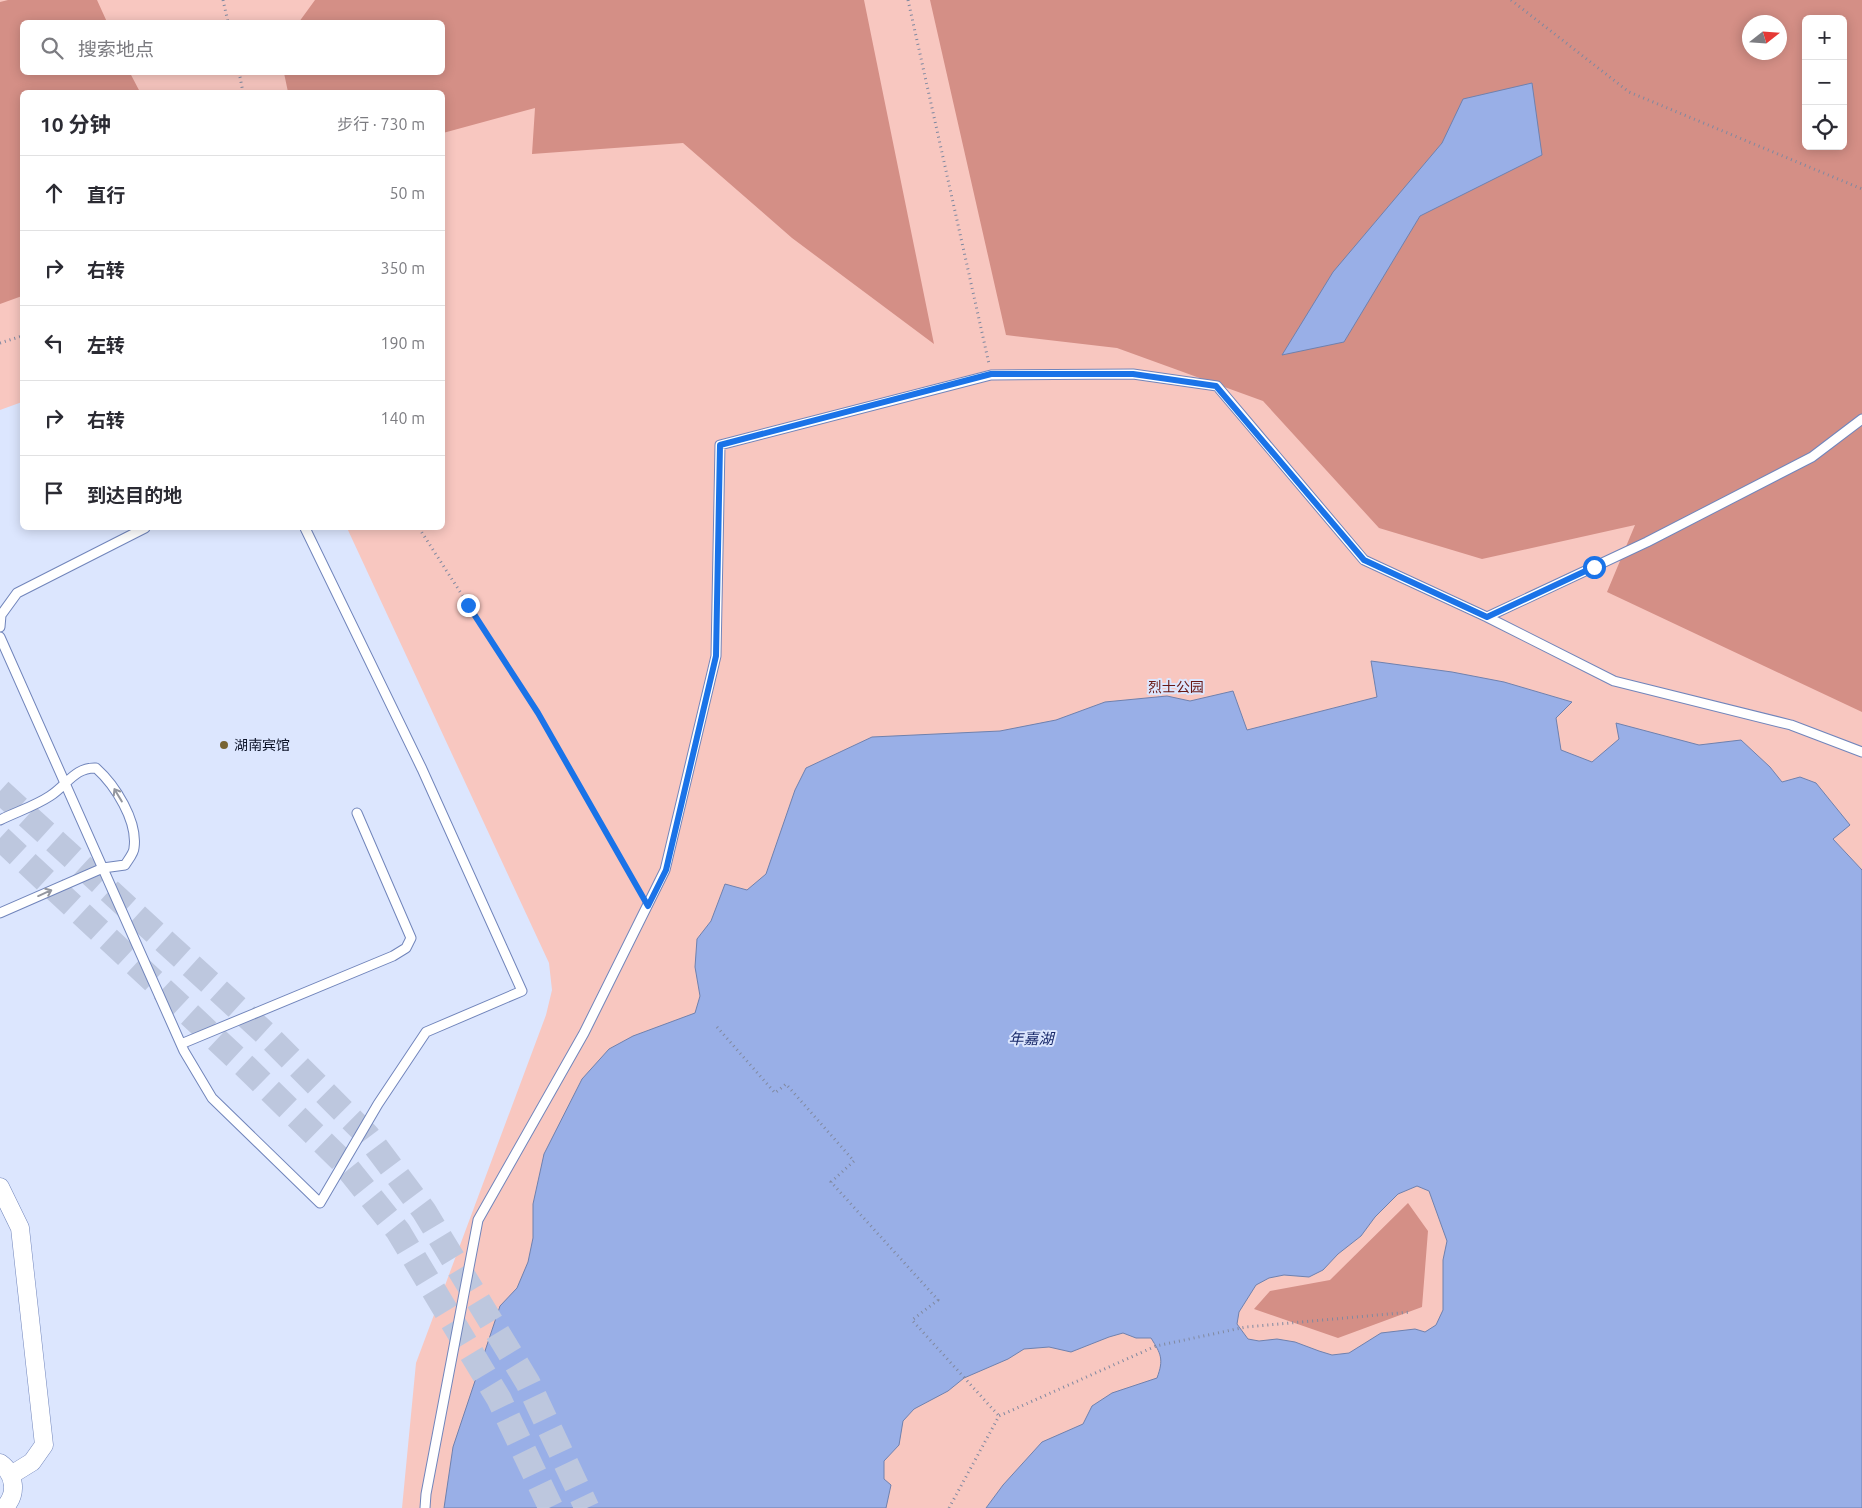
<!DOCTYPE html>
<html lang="zh">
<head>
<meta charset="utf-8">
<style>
	:root { --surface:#fff; --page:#f2f2f3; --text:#2b2b33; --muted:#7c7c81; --line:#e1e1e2 }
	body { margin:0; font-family:Ubuntu,"Noto Sans SC",sans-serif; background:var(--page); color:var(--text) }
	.controls { position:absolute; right:15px; top:15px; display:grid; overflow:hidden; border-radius:8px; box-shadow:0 2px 12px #0003 }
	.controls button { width:45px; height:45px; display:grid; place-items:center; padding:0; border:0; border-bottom:1px solid var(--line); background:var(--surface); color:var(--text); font:25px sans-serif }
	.compass { position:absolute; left:1742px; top:15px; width:45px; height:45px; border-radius:50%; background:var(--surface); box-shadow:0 2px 12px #0003; rotate:73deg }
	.stop { position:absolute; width:15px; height:15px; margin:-11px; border:4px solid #1a73e8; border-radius:50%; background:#fff }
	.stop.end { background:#1a73e8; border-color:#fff; box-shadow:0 1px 5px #0008 }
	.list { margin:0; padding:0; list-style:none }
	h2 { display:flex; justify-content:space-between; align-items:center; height:65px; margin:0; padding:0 20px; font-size:21px }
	h2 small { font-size:16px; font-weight:400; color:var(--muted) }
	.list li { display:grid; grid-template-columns:32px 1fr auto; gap:15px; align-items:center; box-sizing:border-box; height:75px; padding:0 20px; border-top:1px solid var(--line) }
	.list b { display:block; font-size:19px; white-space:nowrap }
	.list em { font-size:16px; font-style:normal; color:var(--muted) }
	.icon { flex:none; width:28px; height:28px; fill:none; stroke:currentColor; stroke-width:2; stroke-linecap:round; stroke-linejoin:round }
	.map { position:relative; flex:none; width:1862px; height:1508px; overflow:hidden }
	.search { position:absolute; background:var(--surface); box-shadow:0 2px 12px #0003; left:20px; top:20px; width:425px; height:55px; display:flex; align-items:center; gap:12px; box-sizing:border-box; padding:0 18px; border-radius:8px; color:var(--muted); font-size:19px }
	.panel { position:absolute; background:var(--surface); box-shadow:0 2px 12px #0003; left:20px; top:90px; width:425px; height:440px; border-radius:8px }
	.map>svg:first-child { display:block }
</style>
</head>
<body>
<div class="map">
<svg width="1862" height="1508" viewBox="0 0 1862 1508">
	<rect width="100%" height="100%" fill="#dce6fe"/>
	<path fill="#f8c7c0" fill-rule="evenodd" d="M 0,0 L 1862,0 L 1862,1508 L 402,1508 L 416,1363 L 546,1015 L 552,990 L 549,963 L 347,528 L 442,528 L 442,92 L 22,92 L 22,402 L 0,410 ZM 1806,19 L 1843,19 L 1843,146 L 1806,146 ZM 22,22 L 442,22 L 442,72 L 22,72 ZM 1750,22 L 1780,22 L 1780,52 L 1750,52 Z"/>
	<path fill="#d48f86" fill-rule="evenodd" d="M 8,0 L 97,0 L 107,22 L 22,22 L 22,72 L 130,73 L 140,92 L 22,92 L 22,296 L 0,304 L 0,2 Z
		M 315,0 L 864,0 L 934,344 L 792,238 L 683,143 L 532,154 L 535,108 L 443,133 L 442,92 L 288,92 L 284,73 L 442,72 L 442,22 L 299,22 Z
		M 930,0 L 1862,0 L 1862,712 L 1607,592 L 1635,525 L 1482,559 L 1379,528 L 1263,401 L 1117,348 L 1006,335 ZM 1806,19 L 1843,19 L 1843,146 L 1806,146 ZM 1750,22 L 1780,22 L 1780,52 L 1750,52 Z
		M 1408,1203 L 1428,1231 L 1422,1307 L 1338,1338 L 1254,1309 L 1270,1291 L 1330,1280 Z"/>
	<path fill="#99afe7" stroke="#6f81ae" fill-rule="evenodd" d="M 1532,83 L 1542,155 L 1420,216 L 1344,342 L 1282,355 L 1333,272 L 1442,143 L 1463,99 Z
		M 1371,661 L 1452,672 L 1504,682 L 1572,702 L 1556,718 L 1561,750 L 1592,762 L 1619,739 L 1616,723 L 1699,745 L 1741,740 L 1770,767 L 1782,782 L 1800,777 L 1816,783 L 1850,825 L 1833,839 L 1862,870 L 1862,1508 L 986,1508 L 1003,1485 L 1042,1442 L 1083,1424 L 1092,1406 L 1112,1393 L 1157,1378 C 1164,1359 1161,1354 1151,1338 L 1136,1338 L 1123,1333 L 1109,1337 L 1071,1352 L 1049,1347 L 1024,1349 L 1008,1359 L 964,1378 L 948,1391 L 914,1409 L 903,1421 L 899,1445 L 884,1461 L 884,1479 L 891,1485 L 886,1508 L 444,1508 L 453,1447 L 500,1306 L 517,1288 L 528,1262 L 533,1238 L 533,1204 L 544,1154 L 582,1079 L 609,1049 L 633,1036 L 695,1013 L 700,996 L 695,967 L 697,939 L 711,921 L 725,884 L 747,890 L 766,874 L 795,790 L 806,768 L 872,737 L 1000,731 L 1056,720 L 1105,702 L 1167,696 L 1190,701 L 1233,691 L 1247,730 L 1377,697 ZM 1417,1186 L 1429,1191 L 1447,1241 L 1443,1260 L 1443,1310 L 1436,1325 L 1425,1332 L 1415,1329 L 1381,1333 L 1349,1353 L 1332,1355 L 1319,1351 L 1295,1342 L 1277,1339 L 1259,1341 L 1248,1339 L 1237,1324 L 1239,1312 L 1256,1285 L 1269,1278 L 1284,1275 L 1309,1277 L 1323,1270 L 1338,1254 L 1361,1236 L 1375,1217 L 1398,1194 Z"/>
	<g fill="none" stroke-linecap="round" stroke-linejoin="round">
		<path stroke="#bdc7de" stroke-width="25" stroke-dasharray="25 12" stroke-linecap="butt" d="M 0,791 L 266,1034 L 367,1135 L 424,1211 L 528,1383 L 587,1508
			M 0,838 L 247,1068 L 341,1160 L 398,1231 L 499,1399 L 551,1508"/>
		<g stroke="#7185bb" stroke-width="11">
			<path id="service" d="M 1862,419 L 1812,457 L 1647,542 L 1487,617 L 1614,681 L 1791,725 L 1862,752
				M 0,627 L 1,615 L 17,593 L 145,528
				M 0,637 L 184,1051 L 212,1098 L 320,1203 L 378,1104 L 426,1032 L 522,991 L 422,769 L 305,528
				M 0,820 C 16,812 35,806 50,796 C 67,785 75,767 96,768 C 115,785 138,821 134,848 C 134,853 128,860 125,865 L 103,868 L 0,913
				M 181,1044 L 393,956 L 406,948 L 411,938 L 357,813
				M 425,1508 L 426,1494 L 478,1220 L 584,1033 L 665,870 L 716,656 L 720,445 L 991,375 L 1133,374 L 1217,386 L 1364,560 L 1487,617"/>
		</g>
		<g stroke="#7185bb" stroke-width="19">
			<path id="minor" d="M 0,1187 L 20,1228 L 44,1445 L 32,1462 L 11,1475
				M 0,1463 C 15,1474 18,1494 4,1508"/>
		</g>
		<path stroke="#8089a0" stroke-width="3" stroke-dasharray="1 4" stroke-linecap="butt" d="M 223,0 L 228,22
			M 908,0 L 989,364
			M 1511,0 L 1629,92 L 1862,189
			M 239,72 L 243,92
			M 0,343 L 22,336
			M 419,528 L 538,713 L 641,894
			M 717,1027 L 775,1093 L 786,1084 L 854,1161 L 831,1182 L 938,1300 L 912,1320 L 999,1416
			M 949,1508 L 999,1416 L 1156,1346 L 1246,1327 L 1411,1312"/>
		<use href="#service" stroke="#fff" stroke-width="9"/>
		<use href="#minor" stroke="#fff" stroke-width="18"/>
	</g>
	<defs><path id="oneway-shaft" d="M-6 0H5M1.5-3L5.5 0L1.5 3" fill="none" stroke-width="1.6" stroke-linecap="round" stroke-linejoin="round" transform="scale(1.25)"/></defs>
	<g stroke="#93969f">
		<use href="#oneway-shaft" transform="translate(118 795) rotate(-121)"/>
		<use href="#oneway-shaft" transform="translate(45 893) rotate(-24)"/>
	</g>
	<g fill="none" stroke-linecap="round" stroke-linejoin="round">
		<path stroke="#1a73e8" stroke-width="6" d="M 468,605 L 538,713 L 648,906 L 666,870 L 716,656 L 720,445 L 991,374 L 1133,374 L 1216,386 L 1364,560 L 1487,617 L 1594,567"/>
	</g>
	<circle fill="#786433" stroke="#dce6fe" stroke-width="2" cx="224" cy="745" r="5"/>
	<g text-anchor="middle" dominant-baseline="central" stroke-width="4" stroke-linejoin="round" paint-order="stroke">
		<g font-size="14" fill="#6a1915" stroke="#dce6fe">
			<text x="1176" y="687">烈士公园</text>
		</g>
		<g font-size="14" fill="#0e152a" stroke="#dce6fe" text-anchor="start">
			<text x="234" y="745">湖南宾馆</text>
		</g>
		<g font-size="15" font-style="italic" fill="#172869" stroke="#dce6fe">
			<text x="1031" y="1038">年嘉湖</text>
		</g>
	</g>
</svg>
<div class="controls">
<button>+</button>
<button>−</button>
<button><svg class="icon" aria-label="locate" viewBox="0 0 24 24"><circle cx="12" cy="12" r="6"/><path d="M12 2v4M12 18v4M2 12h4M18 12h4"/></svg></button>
</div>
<svg class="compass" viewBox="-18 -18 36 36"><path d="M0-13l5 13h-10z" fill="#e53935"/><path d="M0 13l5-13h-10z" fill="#7c7c81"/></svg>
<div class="stop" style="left:1594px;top:567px"></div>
<div class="stop end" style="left:468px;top:605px"></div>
<div class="search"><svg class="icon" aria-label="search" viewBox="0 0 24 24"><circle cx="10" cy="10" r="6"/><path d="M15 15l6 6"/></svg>搜索地点</div>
<section class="panel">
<h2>10 分钟<small>步行 · 730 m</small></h2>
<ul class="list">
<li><svg class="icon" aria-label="ahead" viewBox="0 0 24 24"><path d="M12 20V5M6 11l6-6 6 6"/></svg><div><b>直行</b></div><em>50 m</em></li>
<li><svg class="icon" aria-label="right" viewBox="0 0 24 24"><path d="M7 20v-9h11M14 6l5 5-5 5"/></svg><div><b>右转</b></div><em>350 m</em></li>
<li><svg class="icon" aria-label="left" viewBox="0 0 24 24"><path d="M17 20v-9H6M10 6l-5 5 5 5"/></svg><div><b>左转</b></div><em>190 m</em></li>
<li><svg class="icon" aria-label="right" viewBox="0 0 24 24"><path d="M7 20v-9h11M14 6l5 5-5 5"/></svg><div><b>右转</b></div><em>140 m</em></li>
<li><svg class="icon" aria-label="arrive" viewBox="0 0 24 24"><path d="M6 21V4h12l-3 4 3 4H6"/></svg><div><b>到达目的地</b></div></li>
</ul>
</section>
</div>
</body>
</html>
